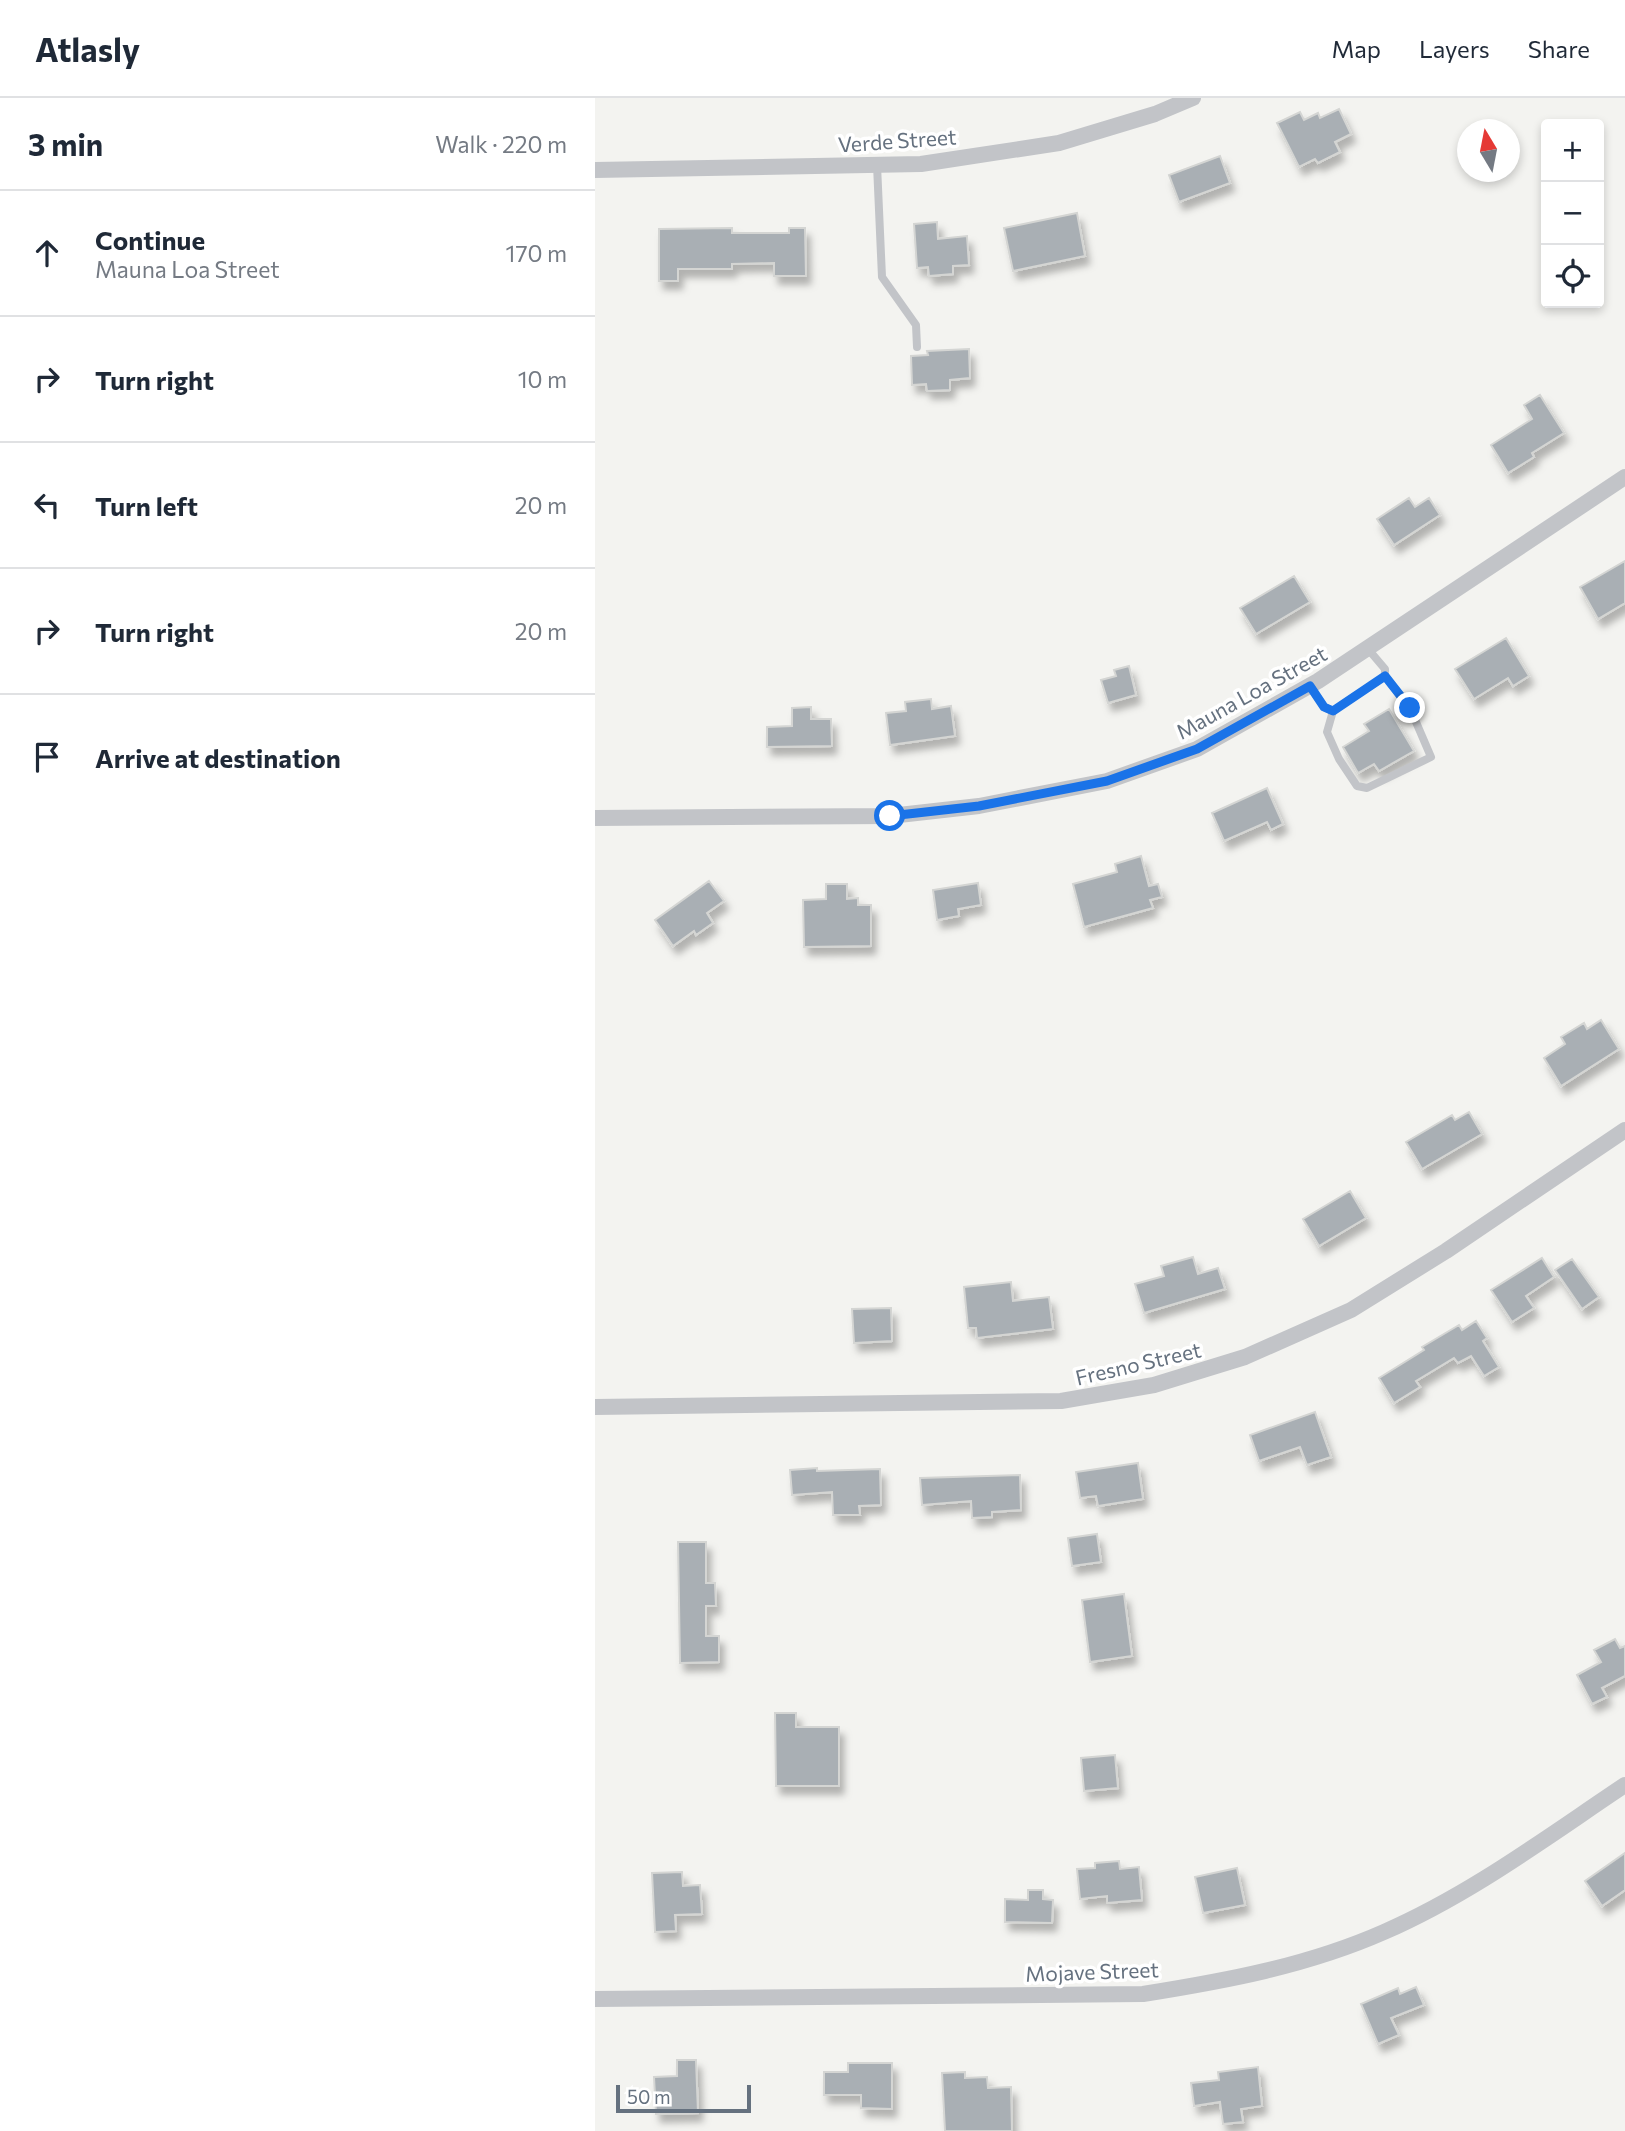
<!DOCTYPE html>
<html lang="en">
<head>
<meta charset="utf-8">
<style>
	:root { --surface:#fff; --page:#f6f6f7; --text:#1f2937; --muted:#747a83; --line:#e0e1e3 }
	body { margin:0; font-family:Commissioner,sans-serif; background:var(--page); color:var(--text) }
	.controls { position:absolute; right:21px; top:21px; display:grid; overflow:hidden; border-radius:7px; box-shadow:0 4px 10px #0003 }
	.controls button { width:63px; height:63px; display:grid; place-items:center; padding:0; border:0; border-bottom:2px solid var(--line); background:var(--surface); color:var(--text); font:35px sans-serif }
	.compass { position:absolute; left:862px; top:21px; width:63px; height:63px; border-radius:50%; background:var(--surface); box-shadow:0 4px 10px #0003; rotate:350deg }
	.scale { position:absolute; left:21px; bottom:18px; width:135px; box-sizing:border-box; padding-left:7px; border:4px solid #65717f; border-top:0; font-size:19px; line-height:24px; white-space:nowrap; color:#65717f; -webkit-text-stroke:5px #fff; paint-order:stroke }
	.stop { position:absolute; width:21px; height:21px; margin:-16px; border:5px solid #1a73e8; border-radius:50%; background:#fff }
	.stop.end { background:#1a73e8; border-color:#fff; box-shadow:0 2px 7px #0008 }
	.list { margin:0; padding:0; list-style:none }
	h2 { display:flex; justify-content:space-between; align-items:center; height:91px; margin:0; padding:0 28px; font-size:30px }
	h2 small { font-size:23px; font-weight:400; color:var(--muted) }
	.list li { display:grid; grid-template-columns:46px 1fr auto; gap:21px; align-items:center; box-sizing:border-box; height:126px; padding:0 28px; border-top:2px solid var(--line) }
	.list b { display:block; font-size:26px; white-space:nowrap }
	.list p { margin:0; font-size:23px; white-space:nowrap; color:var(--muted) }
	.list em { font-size:23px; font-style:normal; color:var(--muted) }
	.icon { flex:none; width:38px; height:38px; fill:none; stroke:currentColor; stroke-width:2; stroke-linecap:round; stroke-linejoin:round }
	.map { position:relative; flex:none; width:1030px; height:2033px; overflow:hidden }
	header { display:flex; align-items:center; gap:42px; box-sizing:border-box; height:98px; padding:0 35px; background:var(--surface); border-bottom:2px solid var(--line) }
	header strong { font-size:33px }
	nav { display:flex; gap:38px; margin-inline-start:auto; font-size:24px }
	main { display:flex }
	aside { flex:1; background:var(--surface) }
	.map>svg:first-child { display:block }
</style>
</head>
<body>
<header>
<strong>Atlasly</strong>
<nav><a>Map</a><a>Layers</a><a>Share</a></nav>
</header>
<main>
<aside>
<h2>3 min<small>Walk · 220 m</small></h2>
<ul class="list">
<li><svg class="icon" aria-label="ahead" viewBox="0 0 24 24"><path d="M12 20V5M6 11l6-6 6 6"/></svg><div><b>Continue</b><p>Mauna Loa Street</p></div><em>170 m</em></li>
<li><svg class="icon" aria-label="right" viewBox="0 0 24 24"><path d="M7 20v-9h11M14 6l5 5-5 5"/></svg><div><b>Turn right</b></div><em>10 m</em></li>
<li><svg class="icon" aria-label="left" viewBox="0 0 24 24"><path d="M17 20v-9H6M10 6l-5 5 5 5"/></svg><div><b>Turn left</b></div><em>20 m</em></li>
<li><svg class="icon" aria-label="right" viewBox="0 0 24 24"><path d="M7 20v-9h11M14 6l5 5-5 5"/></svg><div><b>Turn right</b></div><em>20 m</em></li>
<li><svg class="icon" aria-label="arrive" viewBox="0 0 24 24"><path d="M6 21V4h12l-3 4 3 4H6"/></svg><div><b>Arrive at destination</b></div></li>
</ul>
</aside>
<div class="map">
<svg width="1030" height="2033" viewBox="0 0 1030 2033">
	<defs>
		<filter id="shadow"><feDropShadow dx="4.5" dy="8" stdDeviation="3.5" flood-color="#0004"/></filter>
	</defs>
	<rect width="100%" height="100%" fill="#f3f3f0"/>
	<path fill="#a9afb4" stroke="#d4d5d3" stroke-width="2" filter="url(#shadow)" d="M 744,11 L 756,36 L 740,44 L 745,54 L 723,65 L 720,61 L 704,69 L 682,25 L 705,14 L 709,22 L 723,15 L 725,20 Z
		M 625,58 L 635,85 L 584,104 L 574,77 Z
		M 482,115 L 490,158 L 418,173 L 409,130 Z
		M 342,124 L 343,141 L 372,138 L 374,167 L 358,168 L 358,176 L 334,178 L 333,169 L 322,170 L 319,126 Z
		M 137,130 L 137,135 L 194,135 L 194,130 L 210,130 L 211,178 L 179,178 L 179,165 L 137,166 L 137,171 L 83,171 L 83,183 L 64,183 L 64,131 Z
		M 374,251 L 375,280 L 355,282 L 355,292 L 332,293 L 331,286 L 317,287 L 316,258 L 333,257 L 332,253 Z
		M 945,297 L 969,335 L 937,355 L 939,359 L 913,375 L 896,347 L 937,321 L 929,307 Z
		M 814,400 L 820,409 L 834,400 L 845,417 L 799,447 L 782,421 Z
		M 1030,463 L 1030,505 L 1003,521 L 985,489 Z
		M 699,478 L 715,504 L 661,536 L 645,510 Z
		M 911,540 L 934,578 L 918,588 L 913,580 L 879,601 L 860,571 Z
		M 534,568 L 541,597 L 513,605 L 506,582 L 521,578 L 519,572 Z
		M 336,601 L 337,611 L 356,608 L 360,638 L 295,647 L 291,615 L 311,613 L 310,604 Z
		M 216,609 L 216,621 L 236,621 L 237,648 L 172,649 L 172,629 L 197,628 L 197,610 Z
		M 794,611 L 819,653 L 784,673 L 779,666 L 763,675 L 748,649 L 774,633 L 769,626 Z
		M 672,690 L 688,726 L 676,732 L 672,724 L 629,743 L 617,715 Z
		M 546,758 L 554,788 L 563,786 L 567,799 L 555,802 L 558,810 L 489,829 L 478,786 L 522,774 L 520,766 Z
		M 114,783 L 129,803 L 112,815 L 118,825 L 101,837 L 99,833 L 78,848 L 60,822 Z
		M 383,785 L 386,807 L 363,811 L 364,818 L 342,822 L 338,792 Z
		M 231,786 L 252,786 L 252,801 L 263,800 L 263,807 L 276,807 L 276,848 L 209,849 L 208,802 L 231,801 Z
		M 1006,922 L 1024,951 L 966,988 L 949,960 L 970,946 L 966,939 L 989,925 L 992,931 Z
		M 874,1014 L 887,1036 L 827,1071 L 811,1044 L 857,1017 L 860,1022 Z
		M 755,1093 L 771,1120 L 724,1148 L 708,1121 Z
		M 598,1159 L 603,1176 L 623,1170 L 630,1191 L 549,1215 L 540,1186 L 569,1178 L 566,1168 Z
		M 947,1160 L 959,1179 L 931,1198 L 939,1210 L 917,1224 L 896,1192 Z
		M 977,1161 L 1004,1199 L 987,1211 L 960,1172 Z
		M 416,1184 L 418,1203 L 454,1199 L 458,1231 L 382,1240 L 381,1230 L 373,1230 L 369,1189 Z
		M 296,1210 L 297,1243 L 259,1245 L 257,1211 Z
		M 881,1223 L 892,1240 L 888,1243 L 904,1269 L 889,1278 L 876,1258 L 863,1265 L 859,1260 L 821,1283 L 825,1289 L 799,1305 L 784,1280 L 829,1252 L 827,1249 L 864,1227 L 867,1232 Z
		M 720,1314 L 736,1359 L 712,1367 L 705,1349 L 664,1363 L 655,1337 Z
		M 543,1365 L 548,1401 L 503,1408 L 501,1398 L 485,1400 L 481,1374 Z
		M 222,1370 L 222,1373 L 285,1371 L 286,1407 L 264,1408 L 265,1417 L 238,1417 L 237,1394 L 197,1397 L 195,1372 Z
		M 425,1377 L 426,1412 L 397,1414 L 397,1419 L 377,1420 L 376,1403 L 327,1407 L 325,1380 Z
		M 502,1436 L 506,1464 L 477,1468 L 473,1440 Z
		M 83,1444 L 111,1444 L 111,1485 L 120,1485 L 121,1508 L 111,1508 L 111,1538 L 124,1538 L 124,1564 L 85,1565 Z
		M 529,1496 L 537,1558 L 495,1564 L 487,1502 Z
		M 1020,1541 L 1025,1550 L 1030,1548 L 1030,1578 L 1007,1590 L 1012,1599 L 997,1606 L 982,1577 L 1006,1564 L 999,1552 Z
		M 180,1615 L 201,1615 L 201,1629 L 244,1629 L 244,1688 L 181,1688 Z
		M 520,1657 L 523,1690 L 489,1693 L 486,1660 Z
		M 1030,1755 L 1030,1792 L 1007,1808 L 990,1783 Z
		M 524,1763 L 525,1771 L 544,1769 L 547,1802 L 512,1805 L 512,1798 L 485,1801 L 482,1771 L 500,1770 L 500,1765 Z
		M 642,1770 L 650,1807 L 608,1815 L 600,1779 Z
		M 87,1774 L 88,1788 L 105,1787 L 107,1816 L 80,1817 L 81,1833 L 60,1834 L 57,1775 Z
		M 433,1792 L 448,1792 L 448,1801 L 458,1802 L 457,1825 L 410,1824 L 410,1801 L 433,1802 Z
		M 821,1889 L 829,1907 L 796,1920 L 804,1937 L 783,1946 L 766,1906 L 803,1890 L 805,1896 Z
		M 82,1962 L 101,1962 L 103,2015 L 61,2016 L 59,1979 L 82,1978 Z
		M 253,1965 L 297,1965 L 297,2011 L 266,2010 L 266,1997 L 229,1997 L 229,1974 L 253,1974 Z
		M 663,1969 L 667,2008 L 646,2011 L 648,2024 L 628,2026 L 625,2004 L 599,2008 L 596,1985 L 624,1982 L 623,1974 Z
		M 370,1974 L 370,1980 L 392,1979 L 393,1990 L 416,1989 L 417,2033 L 350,2033 L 347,1975 Z"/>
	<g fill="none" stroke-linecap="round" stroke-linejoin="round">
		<path stroke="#c2c4c8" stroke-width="8" d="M 282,67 L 287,179 L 321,227 L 322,249
			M 715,588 L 729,609 L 738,613 L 790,578 L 790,571 L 773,551
			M 738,613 L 732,634 L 744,661 L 762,688 L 772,690 L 836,659 L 815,610 L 790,578"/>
		<path stroke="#c2c4c8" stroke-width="16" d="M 0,72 L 326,66 L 464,45 L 560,16 L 598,0
			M 0,720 L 295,718 L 384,708 L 512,683 L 602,651 L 723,583 L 1030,379
			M 0,1309 L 466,1303 L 559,1287 L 650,1259 L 756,1212 L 851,1153 L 1030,1032
			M 0,1901 L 548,1896 C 630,1883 712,1868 789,1834 C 876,1796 952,1739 1030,1687"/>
	</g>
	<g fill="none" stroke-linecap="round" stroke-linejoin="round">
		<path stroke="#1a73e8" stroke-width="9" d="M 295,718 L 384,708 L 512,683 L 602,651 L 715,588 L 729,609 L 738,613 L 790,578 L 815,610"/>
	</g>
	<g text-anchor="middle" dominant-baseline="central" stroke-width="7" stroke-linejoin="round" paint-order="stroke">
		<g font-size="21" fill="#65717f" stroke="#fff">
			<text transform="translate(302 42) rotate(-4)">Verde Street</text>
			<text transform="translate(656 594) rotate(-29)">Mauna Loa Street</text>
			<text transform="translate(543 1265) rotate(-13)">Fresno Street</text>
			<text transform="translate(497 1873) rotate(-2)">Mojave Street</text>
		</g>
	</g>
</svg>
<div class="controls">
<button>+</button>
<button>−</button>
<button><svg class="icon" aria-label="locate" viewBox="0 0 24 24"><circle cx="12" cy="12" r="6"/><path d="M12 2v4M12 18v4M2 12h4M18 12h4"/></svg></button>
</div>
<svg class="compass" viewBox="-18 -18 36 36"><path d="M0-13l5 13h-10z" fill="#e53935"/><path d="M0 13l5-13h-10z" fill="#747a83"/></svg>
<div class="scale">50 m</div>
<div class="stop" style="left:295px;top:718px"></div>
<div class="stop end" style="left:815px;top:610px"></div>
</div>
</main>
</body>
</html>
